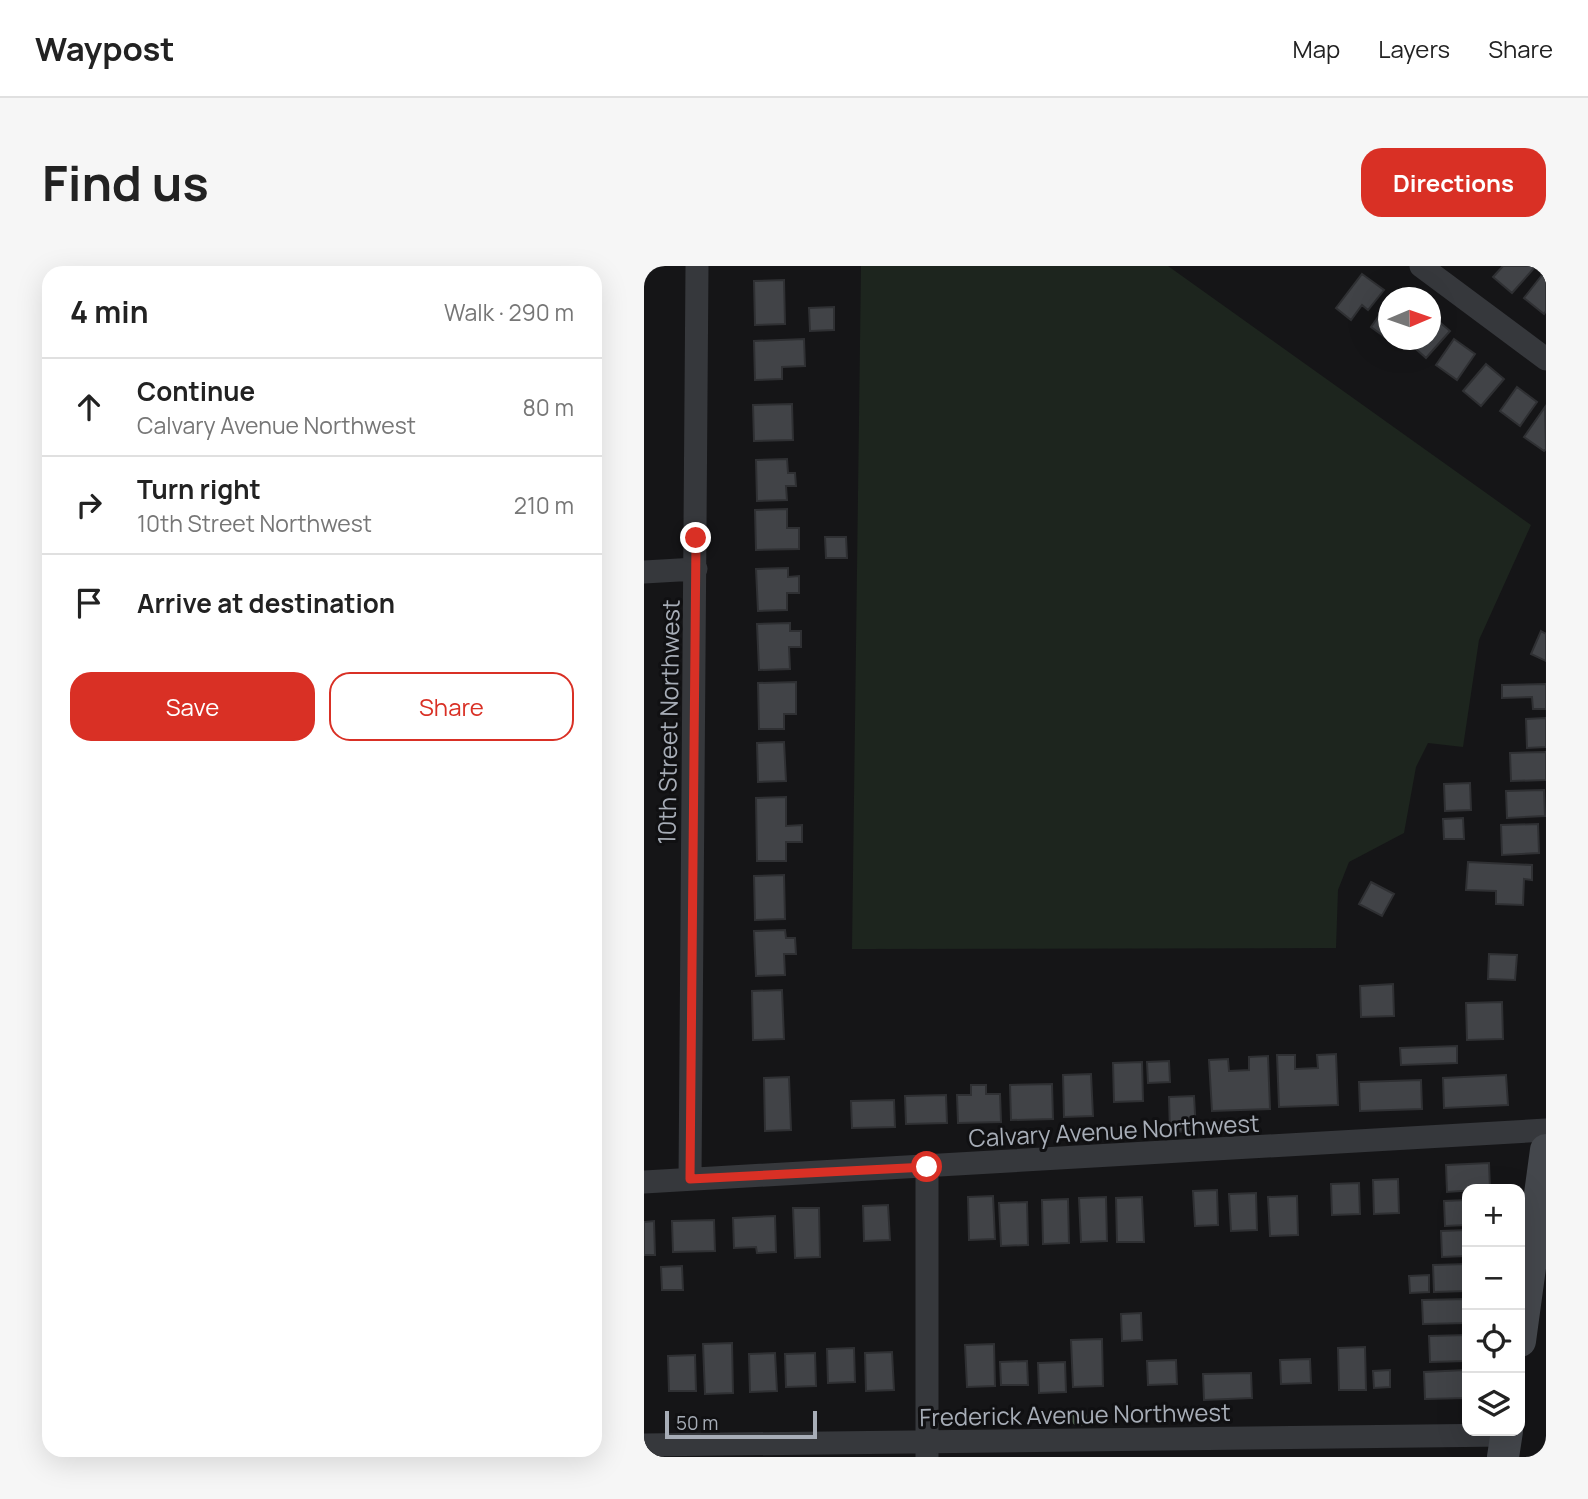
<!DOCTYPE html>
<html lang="en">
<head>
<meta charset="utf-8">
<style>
	:root { --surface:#fff; --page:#f6f6f6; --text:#222; --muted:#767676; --line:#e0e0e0; --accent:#d93025 }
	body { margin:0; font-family:Manrope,sans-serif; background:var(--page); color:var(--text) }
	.controls { position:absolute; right:21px; bottom:21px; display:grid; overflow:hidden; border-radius:14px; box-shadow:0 7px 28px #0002 }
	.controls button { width:63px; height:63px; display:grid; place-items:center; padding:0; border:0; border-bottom:2px solid var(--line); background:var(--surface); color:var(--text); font:35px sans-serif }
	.compass { position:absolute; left:734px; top:21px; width:63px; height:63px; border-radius:50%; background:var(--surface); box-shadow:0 7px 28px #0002; rotate:88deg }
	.scale { position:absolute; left:21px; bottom:18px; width:152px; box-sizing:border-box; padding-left:7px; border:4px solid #a7adb7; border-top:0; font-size:19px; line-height:24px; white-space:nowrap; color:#a7adb7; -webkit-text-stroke:5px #101012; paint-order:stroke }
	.stop { position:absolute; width:21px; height:21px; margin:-16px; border:5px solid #d93025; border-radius:50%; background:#fff }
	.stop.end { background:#d93025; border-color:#fff; box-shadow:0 2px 7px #0008 }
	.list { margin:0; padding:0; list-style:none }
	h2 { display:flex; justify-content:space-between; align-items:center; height:91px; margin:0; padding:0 28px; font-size:30px }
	h2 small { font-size:23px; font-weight:400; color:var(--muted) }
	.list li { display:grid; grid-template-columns:46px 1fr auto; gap:21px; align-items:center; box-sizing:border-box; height:98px; padding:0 28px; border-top:2px solid var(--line) }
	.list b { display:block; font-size:26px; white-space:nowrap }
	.list p { margin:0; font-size:23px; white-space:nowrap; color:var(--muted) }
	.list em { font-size:23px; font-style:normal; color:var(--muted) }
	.actions { display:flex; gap:14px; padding:21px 28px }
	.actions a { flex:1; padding:16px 0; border:2px solid var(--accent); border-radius:21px; text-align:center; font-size:24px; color:var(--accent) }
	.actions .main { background:var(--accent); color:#fff }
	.icon { flex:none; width:38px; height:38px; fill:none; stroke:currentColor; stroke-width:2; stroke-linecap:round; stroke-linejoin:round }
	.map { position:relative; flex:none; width:902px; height:1191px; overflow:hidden; border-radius:21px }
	header { display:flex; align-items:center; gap:42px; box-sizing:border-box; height:98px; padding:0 35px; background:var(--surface); border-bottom:2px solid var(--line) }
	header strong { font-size:33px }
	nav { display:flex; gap:38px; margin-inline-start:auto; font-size:24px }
	.intro { display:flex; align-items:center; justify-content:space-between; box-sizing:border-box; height:168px; padding:0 42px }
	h1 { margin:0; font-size:49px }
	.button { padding:18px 32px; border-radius:21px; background:var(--accent); color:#fff; font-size:24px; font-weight:700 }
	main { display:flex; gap:42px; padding:0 42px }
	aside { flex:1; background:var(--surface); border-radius:21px; box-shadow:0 7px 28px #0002 }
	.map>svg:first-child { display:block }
</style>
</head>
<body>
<header>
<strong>Waypost</strong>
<nav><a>Map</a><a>Layers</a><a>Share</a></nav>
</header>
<div class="intro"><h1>Find us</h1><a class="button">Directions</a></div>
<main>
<aside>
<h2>4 min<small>Walk · 290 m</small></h2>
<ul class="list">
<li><svg class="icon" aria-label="ahead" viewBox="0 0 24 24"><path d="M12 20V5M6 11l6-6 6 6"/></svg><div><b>Continue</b><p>Calvary Avenue Northwest</p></div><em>80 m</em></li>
<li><svg class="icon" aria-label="right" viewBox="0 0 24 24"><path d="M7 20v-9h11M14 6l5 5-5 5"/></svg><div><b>Turn right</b><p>10th Street Northwest</p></div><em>210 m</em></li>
<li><svg class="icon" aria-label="arrive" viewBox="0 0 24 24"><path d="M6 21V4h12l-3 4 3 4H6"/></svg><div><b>Arrive at destination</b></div></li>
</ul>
<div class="actions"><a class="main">Save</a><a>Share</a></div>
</aside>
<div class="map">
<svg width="902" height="1191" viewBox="0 0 902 1191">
	<rect width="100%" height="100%" fill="#151517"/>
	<path fill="#1d251e" d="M 217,0 L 524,0 L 887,259 L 835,374 L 819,481 L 784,477 L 772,501 L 760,567 L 705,596 L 694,624 L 692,682 L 208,683 Z"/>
	<path fill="#414347" stroke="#2f3033" stroke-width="2" d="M 859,0 L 890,0 L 891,1 L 868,27 L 849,11 Z
		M 902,4 L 902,45 L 900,48 L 880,32 Z
		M 718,8 L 740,24 L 724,44 L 718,39 L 707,54 L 692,42 Z
		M 140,14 L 141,58 L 111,59 L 110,15 Z
		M 744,37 L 744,74 L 752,74 L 749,77 L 727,61 Z
		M 190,41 L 190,64 L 166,65 L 165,42 Z
		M 786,48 L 806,65 L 782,92 L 763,75 L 786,74 Z
		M 160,73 L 161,100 L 138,101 L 138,113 L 111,114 L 110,75 Z
		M 810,73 L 831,88 L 813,114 L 792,99 Z
		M 842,98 L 860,113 L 837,140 L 819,125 Z
		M 873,121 L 893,136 L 876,160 L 856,145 Z
		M 148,138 L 149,174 L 110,175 L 109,139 Z
		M 901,141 L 902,183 L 900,185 L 880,171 Z
		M 143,193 L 144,207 L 151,207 L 152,220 L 142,220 L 143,234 L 113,235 L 112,194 Z
		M 143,243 L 143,262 L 155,262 L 155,283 L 112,284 L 111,244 Z
		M 181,271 L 202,271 L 203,292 L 182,292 Z
		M 144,302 L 144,311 L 155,310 L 155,327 L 143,327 L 143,344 L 114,345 L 112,303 Z
		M 146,357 L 146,365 L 157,365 L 157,381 L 145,381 L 146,403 L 115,404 L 113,358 Z
		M 897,365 L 902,368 L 902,395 L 887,388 Z
		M 152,416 L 152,448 L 140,448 L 140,463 L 115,463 L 114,417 Z
		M 902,418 L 902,443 L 889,443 L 888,431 L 858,432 L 858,419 Z
		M 902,452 L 902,481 L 883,482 L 882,453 Z
		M 140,476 L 142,515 L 114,516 L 113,477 Z
		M 902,486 L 902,514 L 867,515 L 866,487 Z
		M 826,517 L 827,544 L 801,545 L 800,518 Z
		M 900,524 L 901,550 L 863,552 L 862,525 Z
		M 142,531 L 142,560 L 158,559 L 158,576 L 142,576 L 142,595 L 113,595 L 112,532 Z
		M 819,552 L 820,573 L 800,573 L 799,553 Z
		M 894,558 L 895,587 L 858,589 L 857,559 Z
		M 824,596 L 888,599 L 888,614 L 880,613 L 879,639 L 852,638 L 852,625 L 822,624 Z
		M 140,609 L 141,653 L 111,654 L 110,610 Z
		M 727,616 L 750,628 L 738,650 L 715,638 Z
		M 141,664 L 142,672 L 151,672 L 152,688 L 140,688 L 141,709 L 112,710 L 110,665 Z
		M 845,688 L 873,689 L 871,714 L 844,713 Z
		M 749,718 L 750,750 L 717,751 L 716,720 Z
		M 138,724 L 140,773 L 109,774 L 108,725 Z
		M 858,736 L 859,773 L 823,774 L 822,737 Z
		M 813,780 L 813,797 L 757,799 L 756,782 Z
		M 692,788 L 694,839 L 635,841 L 633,789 L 651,789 L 651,803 L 674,802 L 673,789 Z
		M 624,790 L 626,843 L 568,845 L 565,794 L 584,793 L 585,805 L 605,804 L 605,791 Z
		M 525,795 L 526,816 L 504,817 L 503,796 Z
		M 498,796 L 499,835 L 470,836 L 469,797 Z
		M 447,808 L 449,850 L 420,851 L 419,809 Z
		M 862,809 L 864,839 L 800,842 L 799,812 Z
		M 145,811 L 147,864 L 121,865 L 120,812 Z
		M 777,814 L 778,843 L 716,845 L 715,816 Z
		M 408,818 L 409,853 L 367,854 L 366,819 Z
		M 327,819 L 342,819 L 342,828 L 356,828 L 357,856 L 314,857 L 313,829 L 327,829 Z
		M 302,829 L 303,857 L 262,858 L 261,830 Z
		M 550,830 L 552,865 L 526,866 L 525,831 Z
		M 250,834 L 251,861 L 208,862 L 207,835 Z
		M 845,897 L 846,923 L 803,926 L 802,899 Z
		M 754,913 L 755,947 L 730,948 L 729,914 Z
		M 715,917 L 716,948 L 688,949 L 687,918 Z
		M 573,924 L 574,959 L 551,960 L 549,925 Z
		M 612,927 L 613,964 L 587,965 L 585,928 Z
		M 349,930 L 351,973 L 325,974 L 324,931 Z
		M 653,930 L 654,969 L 626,970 L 624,931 Z
		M 462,931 L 463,975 L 437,976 L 435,932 Z
		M 498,931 L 500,976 L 473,976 L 472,932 Z
		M 424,933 L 425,977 L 399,978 L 398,934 Z
		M 823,934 L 823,959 L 801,960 L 800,935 Z
		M 383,936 L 384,979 L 357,980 L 355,937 Z
		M 244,939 L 246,974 L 220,975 L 219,940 Z
		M 149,942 L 175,942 L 176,991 L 151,992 Z
		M 131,950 L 132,986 L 113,987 L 112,981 L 90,982 L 89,952 Z
		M 70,954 L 71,985 L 29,986 L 28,955 Z
		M 10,955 L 11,989 L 0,989 L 0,956 Z
		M 823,964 L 823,990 L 798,991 L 797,965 Z
		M 823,998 L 823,1025 L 790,1026 L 789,999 Z
		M 38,1000 L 39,1024 L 18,1024 L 17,1001 Z
		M 785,1009 L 785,1026 L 766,1027 L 765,1010 Z
		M 823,1033 L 823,1057 L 779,1058 L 778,1034 Z
		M 497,1047 L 498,1074 L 478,1075 L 477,1048 Z
		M 823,1069 L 823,1095 L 786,1096 L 785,1070 Z
		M 458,1073 L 459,1120 L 429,1121 L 427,1074 Z
		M 88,1077 L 89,1127 L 61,1128 L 59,1078 Z
		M 350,1078 L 351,1120 L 323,1121 L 321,1079 Z
		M 721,1081 L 722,1124 L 695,1124 L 694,1082 Z
		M 210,1082 L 211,1116 L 184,1117 L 183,1083 Z
		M 248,1086 L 250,1124 L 222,1125 L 221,1087 Z
		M 131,1087 L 133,1125 L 106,1126 L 105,1088 Z
		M 171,1087 L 172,1120 L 142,1121 L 141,1088 Z
		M 51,1089 L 52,1125 L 25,1125 L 24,1090 Z
		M 666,1093 L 667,1117 L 637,1118 L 636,1094 Z
		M 532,1094 L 533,1118 L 504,1119 L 503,1095 Z
		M 383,1095 L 384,1119 L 357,1119 L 356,1096 Z
		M 421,1096 L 422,1126 L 395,1127 L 394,1097 Z
		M 746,1104 L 746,1121 L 730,1122 L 729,1105 Z
		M 822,1104 L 823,1132 L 781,1133 L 780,1106 Z
		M 607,1107 L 608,1132 L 560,1134 L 559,1108 Z"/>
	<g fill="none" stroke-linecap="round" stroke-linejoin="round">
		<path stroke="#36383c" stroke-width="23" d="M 777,0 L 902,93
			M 0,306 L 52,303
			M 283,901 L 283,1191
			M 46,913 L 53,0
			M 0,916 L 902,864
			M 0,1179 L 863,1169"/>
		<path stroke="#44474c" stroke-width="32" d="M 876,1075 L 902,884
			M 859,1191 L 863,1165"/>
	</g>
	<circle fill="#506250" cx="435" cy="1152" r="8"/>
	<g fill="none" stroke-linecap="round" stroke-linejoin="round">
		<path stroke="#d93025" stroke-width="9" d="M 52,272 L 46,913 L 283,901"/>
	</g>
	<g text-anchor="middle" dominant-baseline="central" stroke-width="6" stroke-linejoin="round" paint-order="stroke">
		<g font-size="24" fill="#a7adb7" stroke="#101012">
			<text transform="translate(24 456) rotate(-89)">10th Street Northwest</text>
			<text transform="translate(470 864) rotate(-3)">Calvary Avenue Northwest</text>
			<text transform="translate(431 1148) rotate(-1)">Frederick Avenue Northwest</text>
		</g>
	</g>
</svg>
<div class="controls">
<button>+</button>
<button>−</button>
<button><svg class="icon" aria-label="locate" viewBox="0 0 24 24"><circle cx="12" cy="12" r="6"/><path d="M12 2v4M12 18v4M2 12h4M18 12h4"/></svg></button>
<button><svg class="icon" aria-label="layers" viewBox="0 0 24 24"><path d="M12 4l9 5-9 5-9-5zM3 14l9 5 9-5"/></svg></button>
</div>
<svg class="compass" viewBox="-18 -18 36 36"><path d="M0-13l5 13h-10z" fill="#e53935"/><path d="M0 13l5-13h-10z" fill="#767676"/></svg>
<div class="scale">50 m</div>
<div class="stop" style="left:283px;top:901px"></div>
<div class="stop end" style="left:52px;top:272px"></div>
</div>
</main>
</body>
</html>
